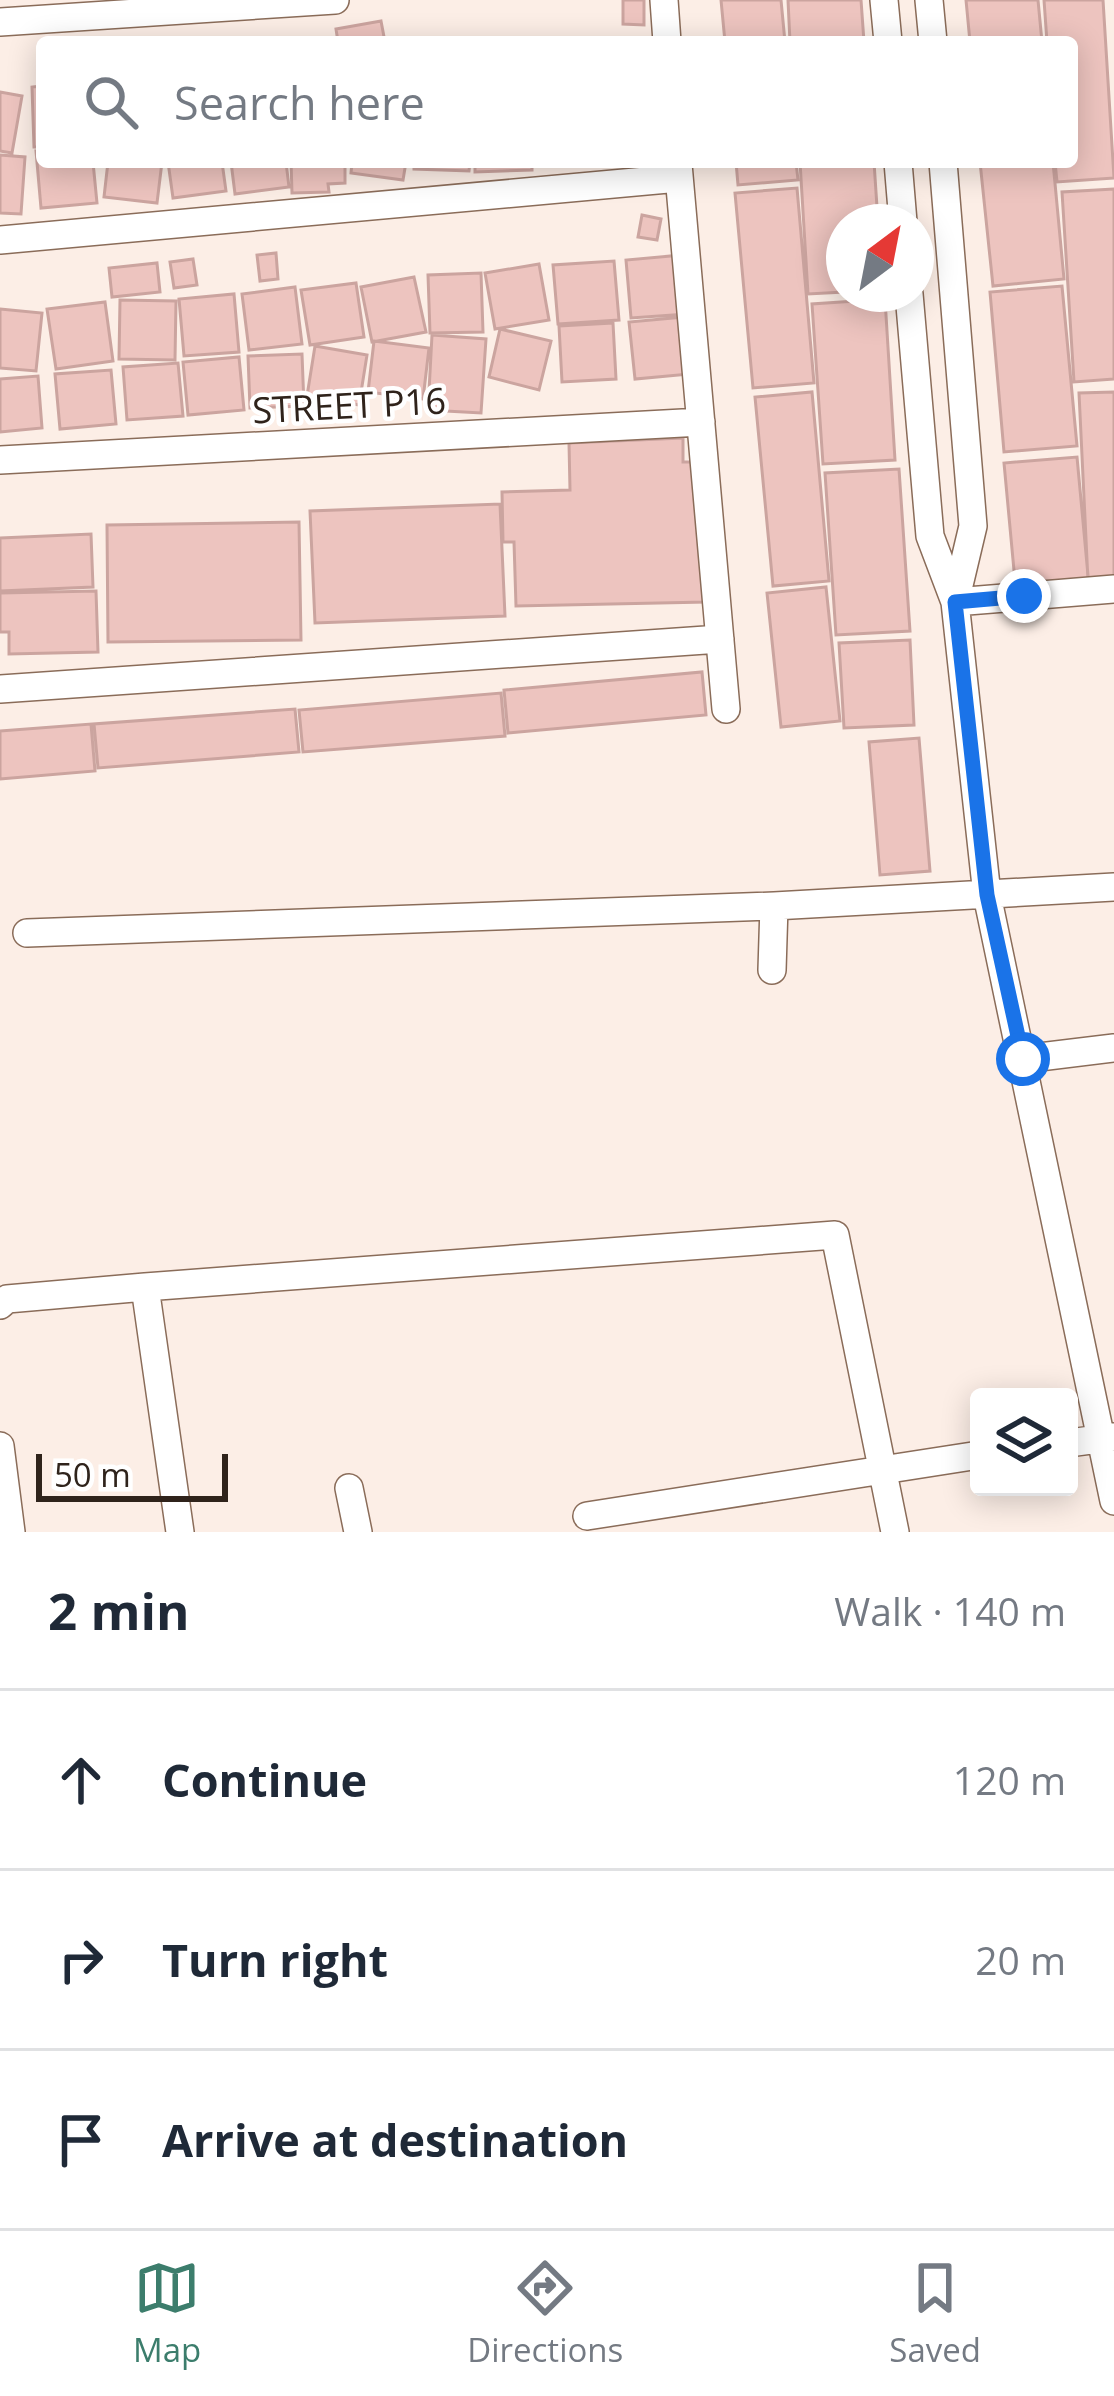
<!DOCTYPE html>
<html lang="en">
<head>
<meta charset="utf-8">
<style>
	:root { --surface:#fff; --page:#f2f2f3; --text:#1f2937; --muted:#747a83; --line:#e0e1e3; --accent:#3c7d6c }
	body { margin:0; font-family:"Open Sans",sans-serif; background:var(--page); color:var(--text) }
	.controls { position:absolute; right:36px; bottom:36px; display:grid; overflow:hidden; border-radius:12px; box-shadow:0 6px 30px #0003 }
	.controls button { width:108px; height:108px; display:grid; place-items:center; padding:0; border:0; border-bottom:3px solid var(--line); background:var(--surface); color:var(--text); font:60px sans-serif }
	.compass { position:absolute; left:826px; top:204px; width:108px; height:108px; border-radius:50%; background:var(--surface); box-shadow:0 6px 30px #0003; rotate:32deg }
	.scale { position:absolute; left:36px; bottom:30px; width:192px; box-sizing:border-box; padding-left:12px; border:6px solid #2f231b; border-top:0; font-size:33px; line-height:42px; white-space:nowrap; color:#2f231b; -webkit-text-stroke:9px #fff; paint-order:stroke }
	.stop { position:absolute; width:36px; height:36px; margin:-27px; border:9px solid #1a73e8; border-radius:50%; background:#fff }
	.stop.end { background:#1a73e8; border-color:#fff; box-shadow:0 3px 12px #0008 }
	.list { margin:0; padding:0; list-style:none }
	h2 { display:flex; justify-content:space-between; align-items:center; height:156px; margin:0; padding:0 48px; font-size:51px }
	h2 small { font-size:39px; font-weight:400; color:var(--muted) }
	.list li { display:grid; grid-template-columns:78px 1fr auto; gap:36px; align-items:center; box-sizing:border-box; height:180px; padding:0 48px; border-top:3px solid var(--line) }
	.list b { display:block; font-size:45px; white-space:nowrap }
	.list em { font-size:39px; font-style:normal; color:var(--muted) }
	.icon { flex:none; width:66px; height:66px; fill:none; stroke:currentColor; stroke-width:2; stroke-linecap:round; stroke-linejoin:round }
	.map { position:relative; flex:none; width:1114px; height:1532px; overflow:hidden }
	.search { position:absolute; background:var(--surface); box-shadow:0 6px 30px #0003; left:36px; right:36px; top:36px; height:132px; display:flex; align-items:center; gap:30px; box-sizing:border-box; padding:0 42px; border-radius:12px; color:var(--muted); font-size:45px }
	.sheet { height:696px; background:var(--surface) }
	nav { display:flex; justify-content:space-around; align-items:center; box-sizing:border-box; height:168px; border-top:3px solid var(--line); background:var(--surface); font-size:33px; color:var(--muted) }
	nav a { display:grid; justify-items:center; gap:6px }
	nav .on { color:var(--accent) }
	.map>svg:first-child { display:block }
</style>
</head>
<body>
<div class="map">
<svg width="1114" height="1532" viewBox="0 0 1114 1532">
	<rect width="100%" height="100%" fill="#fceee6"/>
	<path fill="#edc4bf" stroke="#cba49f" stroke-width="3" d="M 623,0 L 644,0 L 644,25 L 623,24 Z
		M 721,0 L 781,0 L 785,42 L 725,42 Z
		M 788,0 L 861,0 L 864,42 L 790,42 Z
		M 966,0 L 1038,0 L 1042,42 L 970,42 Z
		M 1044,0 L 1103,0 L 1114,178 L 1057,182 L 1055,162 L 1072,162 L 1072,42 L 1047,42 Z
		M 381,21 L 385,42 L 338,42 L 336,29 Z
		M 42,86 L 42,147 L 34,147 L 32,87 Z
		M 0,92 L 22,96 L 12,153 L 0,151 Z
		M 36,151 L 42,151 L 42,162 L 93,162 L 97,203 L 41,208 Z
		M 0,155 L 25,157 L 21,214 L 0,213 Z
		M 108,162 L 162,162 L 157,203 L 104,197 Z
		M 168,162 L 222,162 L 226,191 L 173,198 Z
		M 231,162 L 286,162 L 289,187 L 235,194 Z
		M 291,162 L 345,162 L 345,183 L 328,184 L 329,192 L 292,193 Z
		M 352,162 L 406,162 L 403,180 L 351,173 Z
		M 414,162 L 470,162 L 469,171 L 414,169 Z
		M 475,162 L 532,162 L 532,170 L 475,172 Z
		M 736,162 L 796,162 L 798,180 L 738,185 Z
		M 800,162 L 874,162 L 878,222 L 844,222 L 844,292 L 808,294 Z
		M 980,162 L 1053,162 L 1064,279 L 993,286 Z
		M 797,188 L 814,383 L 753,388 L 735,193 Z
		M 1114,189 L 1114,379 L 1074,382 L 1062,192 Z
		M 642,215 L 661,219 L 657,240 L 638,237 Z
		M 276,253 L 278,279 L 260,281 L 257,255 Z
		M 682,255 L 687,314 L 631,318 L 626,260 Z
		M 193,259 L 197,285 L 174,288 L 170,262 Z
		M 614,261 L 619,320 L 558,324 L 553,265 Z
		M 157,263 L 160,292 L 112,297 L 109,268 Z
		M 539,264 L 549,320 L 495,329 L 485,273 Z
		M 481,273 L 483,332 L 430,333 L 428,275 Z
		M 414,277 L 426,332 L 372,342 L 361,287 Z
		M 356,283 L 364,337 L 310,345 L 301,290 Z
		M 1062,286 L 1077,446 L 1004,452 L 990,292 Z
		M 295,287 L 302,344 L 249,350 L 242,294 Z
		M 234,294 L 239,352 L 184,356 L 179,299 Z
		M 885,299 L 895,460 L 823,464 L 812,304 Z
		M 120,300 L 176,301 L 175,360 L 119,359 Z
		M 105,302 L 113,361 L 56,369 L 47,309 Z
		M 0,309 L 42,313 L 36,371 L 0,368 Z
		M 684,317 L 690,374 L 635,379 L 629,322 Z
		M 613,323 L 616,379 L 562,382 L 559,326 Z
		M 500,329 L 551,341 L 539,390 L 489,377 Z
		M 432,335 L 486,339 L 481,413 L 428,410 Z
		M 374,341 L 429,348 L 423,399 L 368,392 Z
		M 315,346 L 367,355 L 359,405 L 307,396 Z
		M 302,354 L 304,406 L 250,408 L 248,356 Z
		M 239,357 L 244,410 L 188,415 L 183,362 Z
		M 178,363 L 183,416 L 127,420 L 123,367 Z
		M 111,370 L 116,424 L 60,429 L 55,374 Z
		M 38,376 L 42,428 L 0,432 L 0,379 Z
		M 812,392 L 829,581 L 773,586 L 755,397 Z
		M 1114,392 L 1114,580 L 1088,581 L 1079,393 Z
		M 683,438 L 683,462 L 702,462 L 706,602 L 516,606 L 514,542 L 503,542 L 502,492 L 570,490 L 569,443 Z
		M 1077,457 L 1089,586 L 1016,592 L 1004,463 Z
		M 899,469 L 910,631 L 836,635 L 825,473 Z
		M 500,504 L 505,616 L 315,623 L 310,511 Z
		M 299,522 L 301,640 L 108,642 L 107,525 Z
		M 91,534 L 93,587 L 0,591 L 0,538 Z
		M 826,587 L 840,721 L 781,727 L 767,593 Z
		M 96,591 L 98,652 L 9,654 L 9,632 L 0,632 L 0,593 Z
		M 910,640 L 914,725 L 844,728 L 839,643 Z
		M 702,672 L 706,715 L 508,733 L 504,690 Z
		M 501,693 L 505,736 L 303,752 L 299,710 Z
		M 295,709 L 299,752 L 98,768 L 94,724 Z
		M 91,724 L 95,771 L 0,779 L 0,731 Z
		M 919,738 L 930,871 L 880,875 L 869,742 Z"/>
	<g fill="none" stroke-linecap="round" stroke-linejoin="round">
		<g stroke="#8a6c59" stroke-width="30">
			<path id="minor" d="M 664,0 L 667,42
				M 884,0 L 888,42
				M 929,0 L 933,42
				M 0,22 L 335,0
				M 898,162 L 903,222
				M 943,162 L 973,526 L 955,602
				M 678,164 L 726,709
				M 0,240 L 679,178
				M 909,294 L 930,536 L 955,602 L 987,895 L 1114,1501
				M 0,460 L 701,422
				M 955,602 L 1114,589
				M 0,689 L 720,639
				M 27,933 L 774,906 L 1114,887
				M 772,970 L 774,906
				M 1023,1059 L 1114,1048
				M 145,1287 L 835,1235 L 895,1532
				M 0,1305 L 7,1299 L 145,1287 L 180,1532
				M 1069,1443 L 1114,1437
				M 0,1446 L 11,1532
				M 349,1488 L 358,1532
				M 587,1516 L 979,1455"/>
		</g>
		<use href="#minor" stroke="#fff" stroke-width="27"/>
	</g>
	<g fill="none" stroke-linecap="round" stroke-linejoin="round">
		<path stroke="#1a73e8" stroke-width="15" d="M 1023,1059 L 987,895 L 955,602 L 1024,596"/>
	</g>
	<g text-anchor="middle" dominant-baseline="central" stroke-width="9" stroke-linejoin="round" paint-order="stroke">
		<g font-size="36" fill="#2f231b" stroke="#fff">
			<text transform="translate(349 405) rotate(-3)">STREET P16</text>
		</g>
	</g>
</svg>
<div class="controls">
<button><svg class="icon" aria-label="layers" viewBox="0 0 24 24"><path d="M12 4l9 5-9 5-9-5zM3 14l9 5 9-5"/></svg></button>
</div>
<svg class="compass" viewBox="-18 -18 36 36"><path d="M0-13l5 13h-10z" fill="#e53935"/><path d="M0 13l5-13h-10z" fill="#747a83"/></svg>
<div class="scale">50 m</div>
<div class="stop" style="left:1023px;top:1059px"></div>
<div class="stop end" style="left:1024px;top:596px"></div>
<div class="search"><svg class="icon" aria-label="search" viewBox="0 0 24 24"><circle cx="10" cy="10" r="6"/><path d="M15 15l6 6"/></svg>Search here</div>
</div>
<section class="sheet">
<h2>2 min<small>Walk · 140 m</small></h2>
<ul class="list">
<li><svg class="icon" aria-label="ahead" viewBox="0 0 24 24"><path d="M12 20V5M6 11l6-6 6 6"/></svg><div><b>Continue</b></div><em>120 m</em></li>
<li><svg class="icon" aria-label="right" viewBox="0 0 24 24"><path d="M7 20v-9h11M14 6l5 5-5 5"/></svg><div><b>Turn right</b></div><em>20 m</em></li>
<li><svg class="icon" aria-label="arrive" viewBox="0 0 24 24"><path d="M6 21V4h12l-3 4 3 4H6"/></svg><div><b>Arrive at destination</b></div></li>
</ul>
</section>
<nav>
<a class="on"><svg class="icon" aria-label="map" viewBox="0 0 24 24"><path d="M3 6l6-2 6 2 6-2v14l-6 2-6-2-6 2zM9 4v14M15 6v14"/></svg>Map</a>
<a><svg class="icon" aria-label="directions" viewBox="0 0 24 24"><path d="M12 3l9 9-9 9-9-9zM9 14v-3h6M13 9l2 2-2 2"/></svg>Directions</a>
<a><svg class="icon" aria-label="saved" viewBox="0 0 24 24"><path d="M7 4h10v16l-5-4-5 4z"/></svg>Saved</a>
</nav>
</body>
</html>
